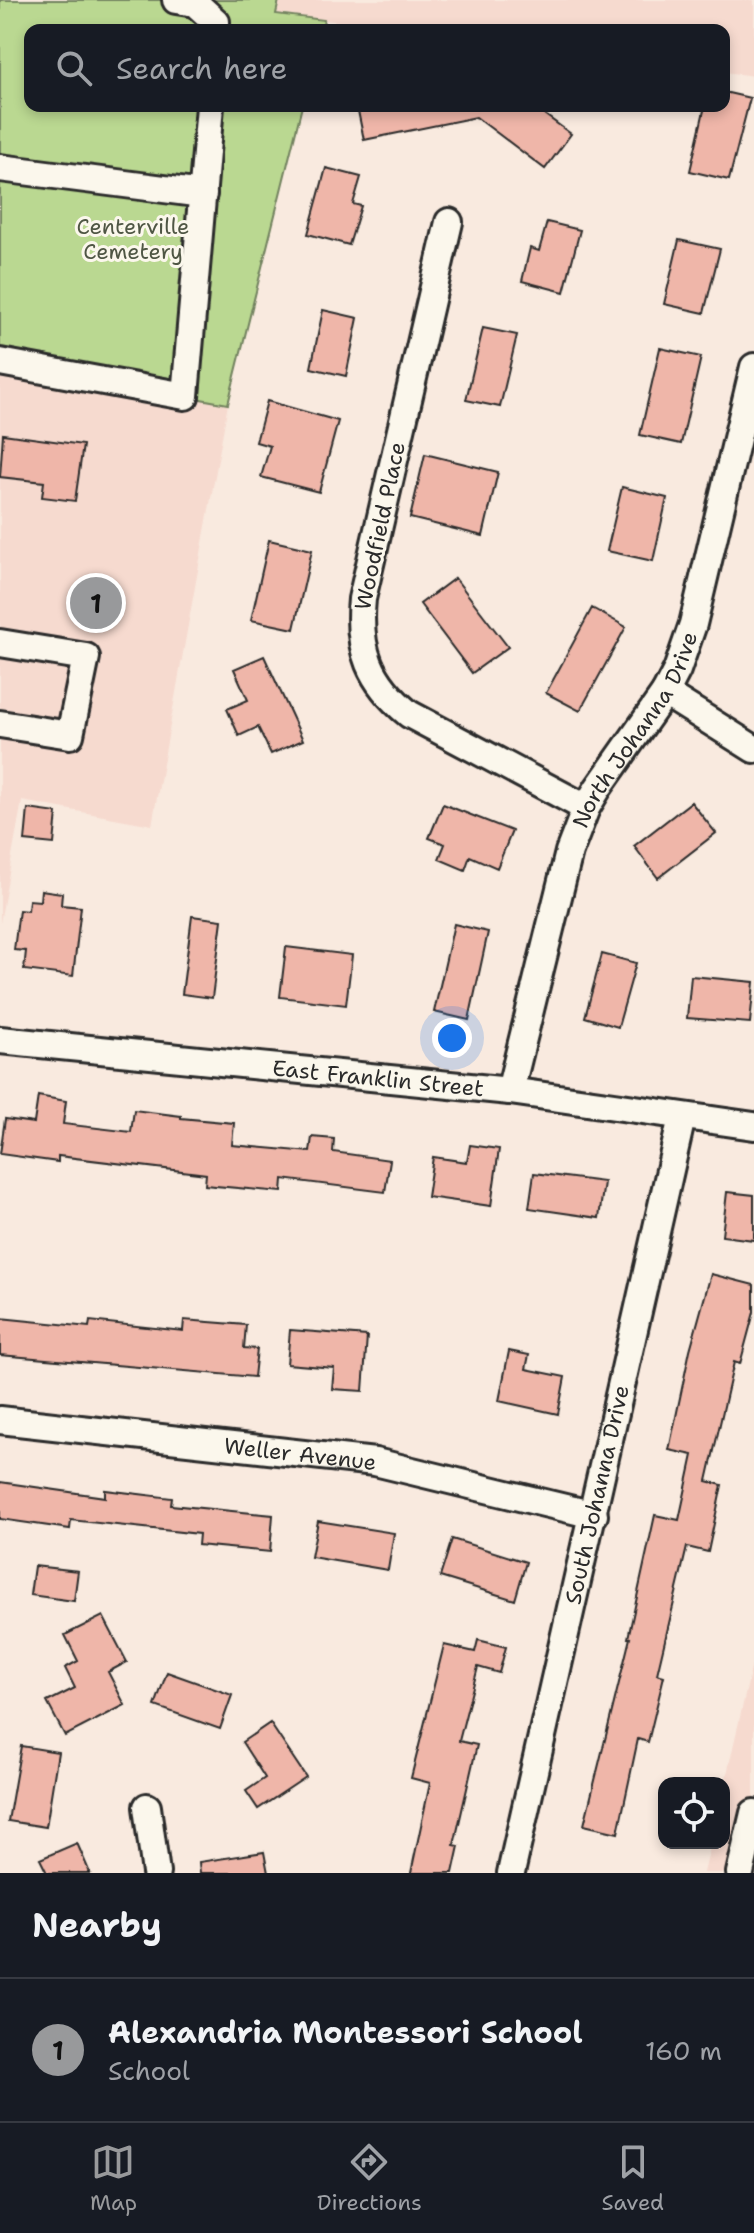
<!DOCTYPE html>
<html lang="en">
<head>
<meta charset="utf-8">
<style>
	:root { --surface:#171b24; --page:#20242c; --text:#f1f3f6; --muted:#9ea1a6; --line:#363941; --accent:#98999b }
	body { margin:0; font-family:"Shantell Sans",sans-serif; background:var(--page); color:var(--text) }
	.controls { position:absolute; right:24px; bottom:24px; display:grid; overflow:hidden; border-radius:16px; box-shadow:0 4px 12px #0003 }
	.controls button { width:72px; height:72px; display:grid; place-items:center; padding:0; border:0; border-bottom:2px solid var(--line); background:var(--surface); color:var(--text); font:40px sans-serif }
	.you { position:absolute; left:452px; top:1038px; width:28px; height:28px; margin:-20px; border:6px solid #fff; border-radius:50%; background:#1a73e8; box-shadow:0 0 0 12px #1a73e833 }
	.badge { display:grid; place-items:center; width:52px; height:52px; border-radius:50%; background:var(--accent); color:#111; font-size:26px; font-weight:700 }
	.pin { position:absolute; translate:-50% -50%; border:4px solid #fff; box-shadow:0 2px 8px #0006 }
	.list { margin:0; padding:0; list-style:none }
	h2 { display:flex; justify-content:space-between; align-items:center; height:104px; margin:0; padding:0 32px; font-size:34px }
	h2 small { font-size:26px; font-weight:400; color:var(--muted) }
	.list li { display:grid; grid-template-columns:52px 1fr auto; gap:24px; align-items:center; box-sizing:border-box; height:144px; padding:0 32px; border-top:2px solid var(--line) }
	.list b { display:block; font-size:30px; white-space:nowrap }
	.list p { margin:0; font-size:26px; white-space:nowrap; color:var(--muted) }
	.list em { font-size:26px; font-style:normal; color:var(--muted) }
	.icon { flex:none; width:44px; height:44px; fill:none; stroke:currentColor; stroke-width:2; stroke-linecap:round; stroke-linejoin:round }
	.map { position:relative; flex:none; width:754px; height:1873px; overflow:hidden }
	.search { position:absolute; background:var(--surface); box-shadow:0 4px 12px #0003; left:24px; right:24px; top:24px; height:88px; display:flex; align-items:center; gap:20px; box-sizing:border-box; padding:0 28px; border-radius:16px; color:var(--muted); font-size:30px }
	.sheet { height:248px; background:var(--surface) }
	nav { display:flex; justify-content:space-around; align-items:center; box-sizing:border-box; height:112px; border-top:2px solid var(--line); background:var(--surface); font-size:22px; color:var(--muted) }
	nav a { display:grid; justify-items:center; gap:4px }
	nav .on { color:var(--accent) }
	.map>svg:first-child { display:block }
</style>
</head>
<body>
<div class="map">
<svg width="754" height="1873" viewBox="0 0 754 1873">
	<rect width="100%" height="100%" fill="#f9eadf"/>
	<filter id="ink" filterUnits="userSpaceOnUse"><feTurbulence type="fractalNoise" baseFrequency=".0125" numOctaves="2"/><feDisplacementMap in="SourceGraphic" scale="16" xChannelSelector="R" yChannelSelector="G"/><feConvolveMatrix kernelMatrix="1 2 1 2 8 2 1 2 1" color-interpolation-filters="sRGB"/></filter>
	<g filter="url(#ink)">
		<path fill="#f6dacf" d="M 175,0 L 754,0 L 754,76 L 724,72 L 724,30 L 401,30 Z
			M 0,362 L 228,404 L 152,825 L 22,801 L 0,923 Z
			M 754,1656 L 754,1873 L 704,1873 L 711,1843 L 724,1843 L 724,1787 Z"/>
		<path fill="#bad891" stroke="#72825e" stroke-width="2" d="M 0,0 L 279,0 L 276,14 L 324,20 L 321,30 L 30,30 L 30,106 L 302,106 L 228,404 L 0,362 Z"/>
		<path fill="#efb6a9" stroke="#2b2b2b" stroke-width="2" d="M 724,92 L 750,98 L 729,180 L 690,171 L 705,106 L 724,106 Z
			M 357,106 L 533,106 L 571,134 L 545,169 L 476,117 L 364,140 Z
			M 326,168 L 361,177 L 353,204 L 361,206 L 349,245 L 308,234 Z
			M 547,222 L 580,230 L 564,292 L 522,281 L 530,248 L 539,251 Z
			M 679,240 L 720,249 L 704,313 L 664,304 Z
			M 323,310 L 358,318 L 346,376 L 311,368 Z
			M 483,328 L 517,335 L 500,407 L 466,400 Z
			M 660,348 L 701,357 L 681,444 L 640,435 Z
			M 267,401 L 338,421 L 319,492 L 261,477 L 270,446 L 256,442 Z
			M 3,434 L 83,445 L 75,501 L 42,497 L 44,482 L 0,477 Z
			M 425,454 L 498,472 L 483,536 L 410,518 Z
			M 622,487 L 667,498 L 653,561 L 607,551 Z
			M 269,540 L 312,550 L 294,629 L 251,620 Z
			M 455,578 L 508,647 L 472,673 L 420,604 Z
			M 592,608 L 626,627 L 580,711 L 546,693 Z
			M 264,656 L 303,740 L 271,754 L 258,727 L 239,736 L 227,709 L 248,700 L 234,669 Z
			M 691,802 L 716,833 L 658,878 L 634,846 Z
			M 443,804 L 512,831 L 497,868 L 470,856 L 465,870 L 439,859 L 445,844 L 429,838 Z
			M 28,809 L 57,813 L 54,844 L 25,841 Z
			M 41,890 L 62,893 L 61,905 L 81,907 L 73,976 L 24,970 L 26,951 L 14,950 L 19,910 L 28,911 L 29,900 L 40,901 Z
			M 192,916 L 222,920 L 212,998 L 182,994 Z
			M 454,924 L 488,932 L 469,1020 L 434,1012 Z
			M 286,947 L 352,955 L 346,1005 L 280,997 Z
			M 602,954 L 636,963 L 618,1027 L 585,1017 Z
			M 691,976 L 754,982 L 750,1023 L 687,1018 Z
			M 38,1096 L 66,1101 L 63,1124 L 131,1132 L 134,1110 L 181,1116 L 181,1118 L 234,1123 L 232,1145 L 310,1152 L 312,1137 L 334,1139 L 333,1152 L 390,1160 L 385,1192 L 283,1179 L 282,1192 L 205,1185 L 206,1174 L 58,1156 L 58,1162 L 0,1154 L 5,1119 L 34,1123 Z
			M 470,1145 L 499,1149 L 491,1206 L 427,1197 L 433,1157 L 467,1162 Z
			M 534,1173 L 604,1182 L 599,1218 L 529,1208 Z
			M 727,1192 L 754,1195 L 754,1240 L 722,1236 Z
			M 711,1274 L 754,1285 L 754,1312 L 740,1364 L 734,1362 L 707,1481 L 722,1485 L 708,1552 L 687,1547 L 657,1674 L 664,1676 L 648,1742 L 638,1739 L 618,1833 L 584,1825 L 630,1638 L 628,1638 L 655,1515 L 679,1520 L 693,1455 L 669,1450 L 690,1350 Z
			M 0,1318 L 89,1327 L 90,1321 L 183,1331 L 184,1320 L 246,1325 L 244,1348 L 257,1349 L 254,1377 L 0,1355 Z
			M 290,1330 L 367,1336 L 363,1391 L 332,1389 L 334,1368 L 287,1364 Z
			M 509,1351 L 529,1355 L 526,1369 L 565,1377 L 558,1414 L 499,1401 Z
			M 0,1482 L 105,1497 L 105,1490 L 172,1498 L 171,1505 L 273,1515 L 270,1552 L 198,1545 L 199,1534 L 71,1520 L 70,1529 L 0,1519 Z
			M 318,1521 L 394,1533 L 388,1570 L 311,1557 Z
			M 452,1539 L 526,1562 L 515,1600 L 440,1577 Z
			M 34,1566 L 78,1571 L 74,1601 L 30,1595 Z
			M 103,1616 L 127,1662 L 108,1672 L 125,1705 L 65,1736 L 47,1702 L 75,1688 L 65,1668 L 78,1661 L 65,1635 Z
			M 478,1640 L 506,1647 L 499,1673 L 478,1667 L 459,1741 L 477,1745 L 454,1845 L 459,1846 L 453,1873 L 411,1873 L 430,1783 L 411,1778 L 444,1645 L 475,1652 Z
			M 167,1672 L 232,1695 L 220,1729 L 155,1706 Z
			M 270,1723 L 306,1777 L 258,1809 L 246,1791 L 265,1778 L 242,1742 Z
			M 21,1746 L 58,1752 L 46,1827 L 8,1821 Z
			M 77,1843 L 90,1873 L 47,1873 L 40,1859 Z
			M 264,1852 L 268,1873 L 200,1873 L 199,1862 Z"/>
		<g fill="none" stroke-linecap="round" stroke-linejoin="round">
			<g stroke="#2b2b2b" stroke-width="32">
				<g id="minor">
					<path d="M 176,0 L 195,3 L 216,22 L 215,30"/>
					<path d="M 0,168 L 203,194"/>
					<path d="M 449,222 L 362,599 C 357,650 370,682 409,714 L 586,808"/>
					<path d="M 0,362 L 185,396 L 210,106"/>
					<path d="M 0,643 L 86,657 L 70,735 L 0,724"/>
					<path d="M 665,693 L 754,749"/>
					<path id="s1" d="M 0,1040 L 510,1091 L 754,1126"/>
					<path id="s2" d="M 510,1091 L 569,852 L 586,808 L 598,788 L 665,693 L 677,670 L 693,624 L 754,367"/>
					<path id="s3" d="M 0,1420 L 375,1462 L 594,1515"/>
					<path d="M 147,1807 L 156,1873"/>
					<path id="s4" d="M 511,1873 L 682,1117"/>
					<path d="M 740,1873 L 754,1813"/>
				</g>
			</g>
			<use href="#minor" stroke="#fbf7ec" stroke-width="26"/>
		</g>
	</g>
	<g text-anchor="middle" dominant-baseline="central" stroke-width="6" stroke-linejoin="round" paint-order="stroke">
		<g font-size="22" fill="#4f5644" stroke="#fbf7ec">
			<text x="133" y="226">Centerville<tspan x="133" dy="25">Cemetery</tspan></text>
		</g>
		<g font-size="22" fill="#2b2b2b" stroke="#fbf7ec">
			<text transform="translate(380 526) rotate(-78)">Woodfield Place</text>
			<text stroke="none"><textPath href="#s2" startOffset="386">North Johanna Drive</textPath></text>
			<text stroke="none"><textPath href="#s1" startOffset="380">East Franklin Street</textPath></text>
			<text stroke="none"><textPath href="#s3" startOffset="302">Weller Avenue</textPath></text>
			<text stroke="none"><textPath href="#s4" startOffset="388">South Johanna Drive</textPath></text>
		</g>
	</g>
</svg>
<div class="controls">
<button><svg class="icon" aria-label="locate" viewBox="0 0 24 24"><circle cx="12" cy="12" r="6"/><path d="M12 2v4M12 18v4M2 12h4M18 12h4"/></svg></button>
</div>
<div class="you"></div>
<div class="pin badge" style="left:96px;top:603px">1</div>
<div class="search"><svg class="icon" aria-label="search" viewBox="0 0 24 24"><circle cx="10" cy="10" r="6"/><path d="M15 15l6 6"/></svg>Search here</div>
</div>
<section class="sheet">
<h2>Nearby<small></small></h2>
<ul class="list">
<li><span class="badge">1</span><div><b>Alexandria Montessori School</b><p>School</p></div><em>160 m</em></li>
</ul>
</section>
<nav>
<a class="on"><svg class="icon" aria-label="map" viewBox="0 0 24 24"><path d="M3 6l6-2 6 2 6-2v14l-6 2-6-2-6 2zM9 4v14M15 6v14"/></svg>Map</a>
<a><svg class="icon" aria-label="directions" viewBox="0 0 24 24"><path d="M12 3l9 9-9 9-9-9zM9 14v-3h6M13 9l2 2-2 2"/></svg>Directions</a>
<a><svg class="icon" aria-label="saved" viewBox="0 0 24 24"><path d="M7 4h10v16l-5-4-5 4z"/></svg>Saved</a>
</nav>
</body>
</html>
